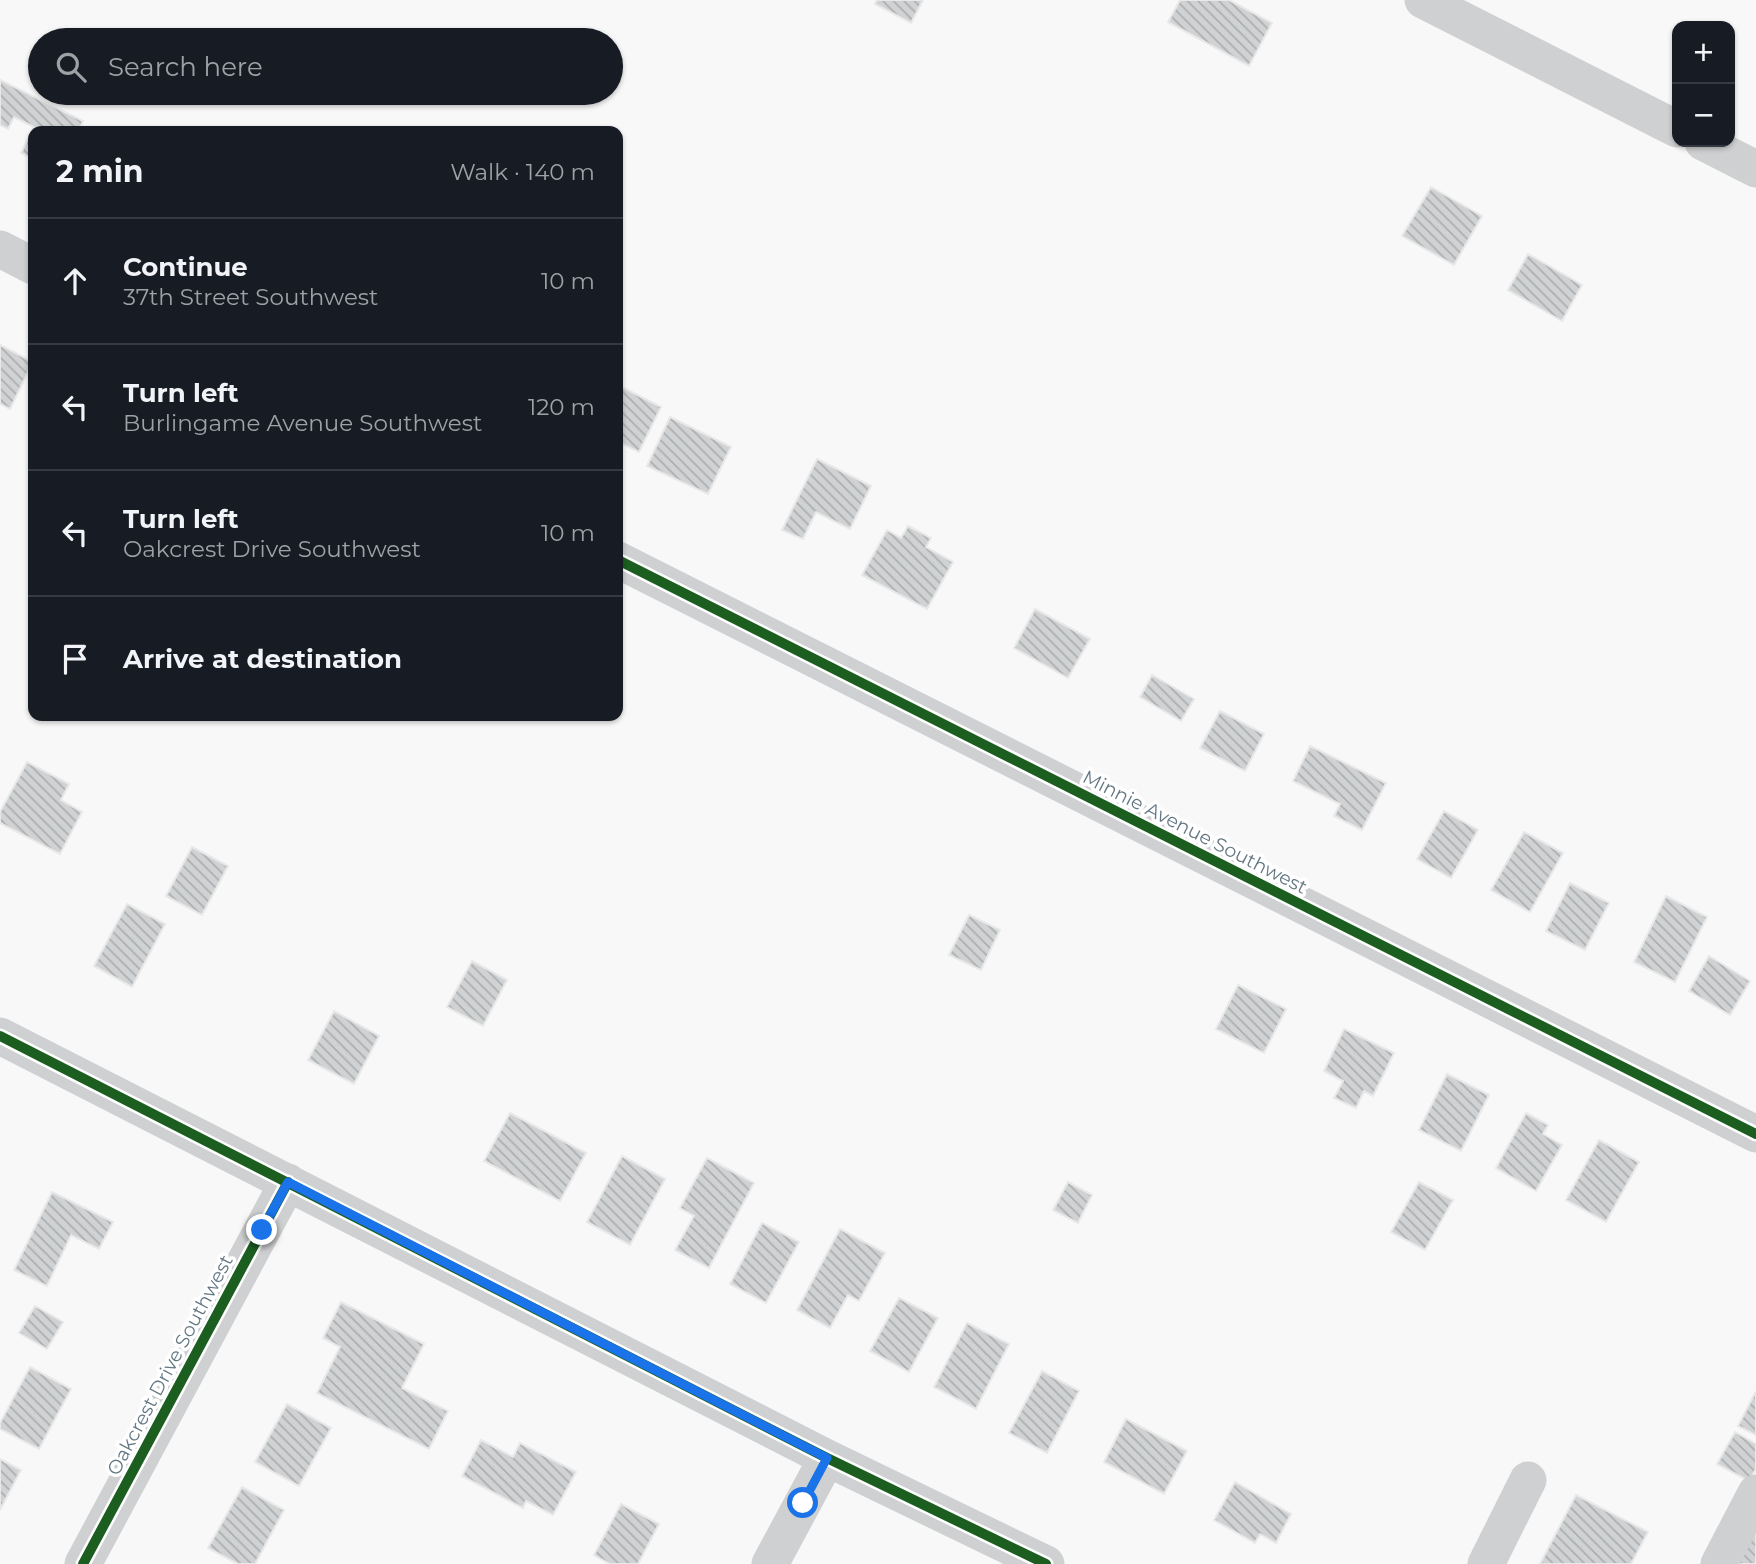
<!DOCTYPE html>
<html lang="en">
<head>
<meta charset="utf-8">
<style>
	:root { --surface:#171b24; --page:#20242c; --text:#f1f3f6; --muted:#9ea1a6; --line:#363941 }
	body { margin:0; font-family:Montserrat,sans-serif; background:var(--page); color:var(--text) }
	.controls { position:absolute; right:21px; top:21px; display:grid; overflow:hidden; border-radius:14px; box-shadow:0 2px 5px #0004 }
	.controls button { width:63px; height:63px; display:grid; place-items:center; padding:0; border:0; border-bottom:2px solid var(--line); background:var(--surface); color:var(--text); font:35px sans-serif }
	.stop { position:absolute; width:21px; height:21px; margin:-16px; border:5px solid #1a73e8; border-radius:50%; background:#fff }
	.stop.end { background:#1a73e8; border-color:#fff; box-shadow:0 2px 7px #0008 }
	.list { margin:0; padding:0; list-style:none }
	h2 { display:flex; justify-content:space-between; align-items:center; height:91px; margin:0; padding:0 28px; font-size:30px }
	h2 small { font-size:23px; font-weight:400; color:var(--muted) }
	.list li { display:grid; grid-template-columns:46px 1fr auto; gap:21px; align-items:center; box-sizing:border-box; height:126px; padding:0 28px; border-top:2px solid var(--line) }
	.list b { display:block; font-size:26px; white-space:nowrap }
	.list p { margin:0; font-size:23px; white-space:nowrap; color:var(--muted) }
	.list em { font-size:23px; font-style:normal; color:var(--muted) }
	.icon { flex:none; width:38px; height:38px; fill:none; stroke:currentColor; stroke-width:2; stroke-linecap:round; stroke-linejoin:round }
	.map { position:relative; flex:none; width:1756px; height:1564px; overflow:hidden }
	.search { position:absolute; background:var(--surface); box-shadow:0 2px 5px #0004; left:28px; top:28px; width:595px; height:77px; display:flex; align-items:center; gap:18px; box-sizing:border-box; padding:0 24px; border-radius:38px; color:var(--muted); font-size:26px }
	.panel { position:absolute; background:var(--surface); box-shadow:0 2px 5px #0004; left:28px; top:126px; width:595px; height:595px; border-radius:14px }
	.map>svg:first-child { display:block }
</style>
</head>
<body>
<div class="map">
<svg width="1756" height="1564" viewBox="0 0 1756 1564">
	<defs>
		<pattern id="building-back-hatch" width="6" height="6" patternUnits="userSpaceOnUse" patternTransform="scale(1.75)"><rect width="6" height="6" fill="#d0d2d3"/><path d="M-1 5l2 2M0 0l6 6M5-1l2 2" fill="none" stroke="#acafb1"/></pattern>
	</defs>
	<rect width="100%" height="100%" fill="#f8f8f8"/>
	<path fill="url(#building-back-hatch)" stroke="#e8e8e8" stroke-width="2" d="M 877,0 L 923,0 L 911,23 L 875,4 Z
		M 1180,0 L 1229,0 L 1272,23 L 1249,66 L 1168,22 Z
		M 0,80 L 83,121 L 78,131 L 33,131 L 33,159 L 21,153 L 34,127 L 14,117 L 8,129 L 0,125 Z
		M 1431,187 L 1482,216 L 1454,265 L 1402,236 Z
		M 1528,254 L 1582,285 L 1562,321 L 1508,290 Z
		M 0,345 L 33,362 L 10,409 L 0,404 Z
		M 618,385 L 661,407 L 639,452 L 618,442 Z
		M 670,417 L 731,447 L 708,494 L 647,466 Z
		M 817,459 L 871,486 L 850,529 L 816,512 L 803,539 L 782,530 Z
		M 908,526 L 931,538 L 926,547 L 953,562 L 927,609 L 862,575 L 887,530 L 901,538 Z
		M 1035,609 L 1090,639 L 1068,678 L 1014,648 Z
		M 1152,675 L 1194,699 L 1181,721 L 1140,697 Z
		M 1220,711 L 1264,734 L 1245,771 L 1200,748 Z
		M 1310,746 L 1386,783 L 1362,830 L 1334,816 L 1340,804 L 1293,781 Z
		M 27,762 L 69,784 L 61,800 L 82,812 L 60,854 L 0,823 L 0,812 Z
		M 1444,811 L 1478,830 L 1451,878 L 1417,859 Z
		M 1524,832 L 1563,853 L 1530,912 L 1491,890 Z
		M 192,847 L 228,866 L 202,915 L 166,896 Z
		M 1570,883 L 1609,903 L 1585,950 L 1546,931 Z
		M 1666,896 L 1707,917 L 1675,982 L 1634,962 Z
		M 127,904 L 165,924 L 132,987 L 94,966 Z
		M 969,915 L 1000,930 L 981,970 L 949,955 Z
		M 1709,956 L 1750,981 L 1730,1015 L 1689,991 Z
		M 472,961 L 507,980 L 483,1026 L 447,1007 Z
		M 1238,985 L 1286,1009 L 1264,1053 L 1216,1029 Z
		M 334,1011 L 379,1036 L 354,1084 L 308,1060 Z
		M 1344,1029 L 1394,1053 L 1373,1096 L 1364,1091 L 1356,1108 L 1334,1098 L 1343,1081 L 1324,1071 Z
		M 1447,1074 L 1489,1095 L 1461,1151 L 1419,1130 Z
		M 510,1113 L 586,1153 L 560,1201 L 484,1161 Z
		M 1526,1113 L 1548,1125 L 1543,1134 L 1562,1145 L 1536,1191 L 1496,1168 Z
		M 1599,1140 L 1639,1162 L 1606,1222 L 1566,1200 Z
		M 622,1156 L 665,1179 L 630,1245 L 587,1222 Z
		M 707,1158 L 754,1183 L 709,1268 L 675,1250 L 694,1216 L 680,1208 Z
		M 1068,1182 L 1092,1195 L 1078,1223 L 1053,1210 Z
		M 1419,1182 L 1453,1200 L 1425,1250 L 1391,1232 Z
		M 52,1192 L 113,1222 L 99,1249 L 71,1235 L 47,1286 L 14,1270 Z
		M 762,1223 L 799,1242 L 766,1303 L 730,1284 Z
		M 840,1229 L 885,1253 L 859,1301 L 848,1295 L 830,1328 L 797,1310 Z
		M 899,1298 L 938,1318 L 909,1372 L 870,1351 Z
		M 341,1302 L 424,1344 L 402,1388 L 448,1411 L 429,1449 L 317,1393 L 340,1347 L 323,1338 Z
		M 35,1306 L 63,1322 L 47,1349 L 19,1333 Z
		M 967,1323 L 1009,1344 L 976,1409 L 934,1387 Z
		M 30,1367 L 71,1389 L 39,1449 L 0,1429 L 0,1423 Z
		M 1042,1371 L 1079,1391 L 1047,1453 L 1009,1433 Z
		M 1755,1393 L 1756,1394 L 1756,1435 L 1738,1426 Z
		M 287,1404 L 331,1428 L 299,1486 L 255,1462 Z
		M 1126,1419 L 1187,1451 L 1164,1494 L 1104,1462 Z
		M 1735,1432 L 1756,1444 L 1756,1469 L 1749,1481 L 1717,1464 Z
		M 481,1440 L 513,1457 L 520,1443 L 576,1472 L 553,1515 L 526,1501 L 523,1508 L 462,1476 Z
		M 0,1459 L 21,1470 L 0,1510 Z
		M 1235,1482 L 1291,1514 L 1276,1543 L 1260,1534 L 1255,1543 L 1214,1520 Z
		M 242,1487 L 284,1510 L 255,1564 L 238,1564 L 208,1548 Z
		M 1576,1495 L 1648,1532 L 1631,1564 L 1540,1564 Z
		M 621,1504 L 659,1524 L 638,1564 L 610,1564 L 594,1555 Z
		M 1756,1520 L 1756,1564 L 1733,1564 Z"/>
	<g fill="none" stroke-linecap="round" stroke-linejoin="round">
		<path stroke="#ced0d1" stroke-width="37" d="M 1423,0 L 1677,129
			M 1703,142 L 1756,169
			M 0,249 L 33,266
			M 618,560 L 1756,1134
			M 0,1036 L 827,1458 L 1046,1564
			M 83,1564 L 288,1182
			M 770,1564 L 827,1458
			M 1486,1564 L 1528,1480
			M 1719,1564 L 1756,1493"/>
		<g stroke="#fff" stroke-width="15">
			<path id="cycleway" d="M 618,560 L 1756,1134
				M 0,1036 L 827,1458 L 1046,1564
				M 83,1564 L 288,1182"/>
		</g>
		<use href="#cycleway" stroke="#1b5e20" stroke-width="10"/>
	</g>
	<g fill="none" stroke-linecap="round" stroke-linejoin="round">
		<path stroke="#1a73e8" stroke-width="9" d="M 262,1230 L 288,1182 L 827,1458 L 803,1503"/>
	</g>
	<g text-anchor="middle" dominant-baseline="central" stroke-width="7" stroke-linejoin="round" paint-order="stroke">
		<g font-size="19" fill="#637783" stroke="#fff">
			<text transform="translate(1195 832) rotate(27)">Minnie Avenue Southwest</text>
			<text transform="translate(170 1365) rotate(-62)">Oakcrest Drive Southwest</text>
		</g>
	</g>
</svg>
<div class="controls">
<button>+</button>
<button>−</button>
</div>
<div class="stop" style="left:803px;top:1503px"></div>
<div class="stop end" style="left:262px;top:1230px"></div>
<div class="search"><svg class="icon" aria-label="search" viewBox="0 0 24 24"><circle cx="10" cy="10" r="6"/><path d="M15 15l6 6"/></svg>Search here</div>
<section class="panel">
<h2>2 min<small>Walk · 140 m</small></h2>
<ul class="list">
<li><svg class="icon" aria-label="ahead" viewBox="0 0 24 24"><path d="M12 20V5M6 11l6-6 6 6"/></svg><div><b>Continue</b><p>37th Street Southwest</p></div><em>10 m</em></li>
<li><svg class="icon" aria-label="left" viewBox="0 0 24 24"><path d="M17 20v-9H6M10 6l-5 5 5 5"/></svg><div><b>Turn left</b><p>Burlingame Avenue Southwest</p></div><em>120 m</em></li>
<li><svg class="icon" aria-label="left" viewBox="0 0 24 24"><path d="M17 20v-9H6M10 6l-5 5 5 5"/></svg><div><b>Turn left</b><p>Oakcrest Drive Southwest</p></div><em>10 m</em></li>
<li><svg class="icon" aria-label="arrive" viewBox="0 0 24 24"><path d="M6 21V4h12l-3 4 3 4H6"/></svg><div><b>Arrive at destination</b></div></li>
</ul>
</section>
</div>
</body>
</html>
